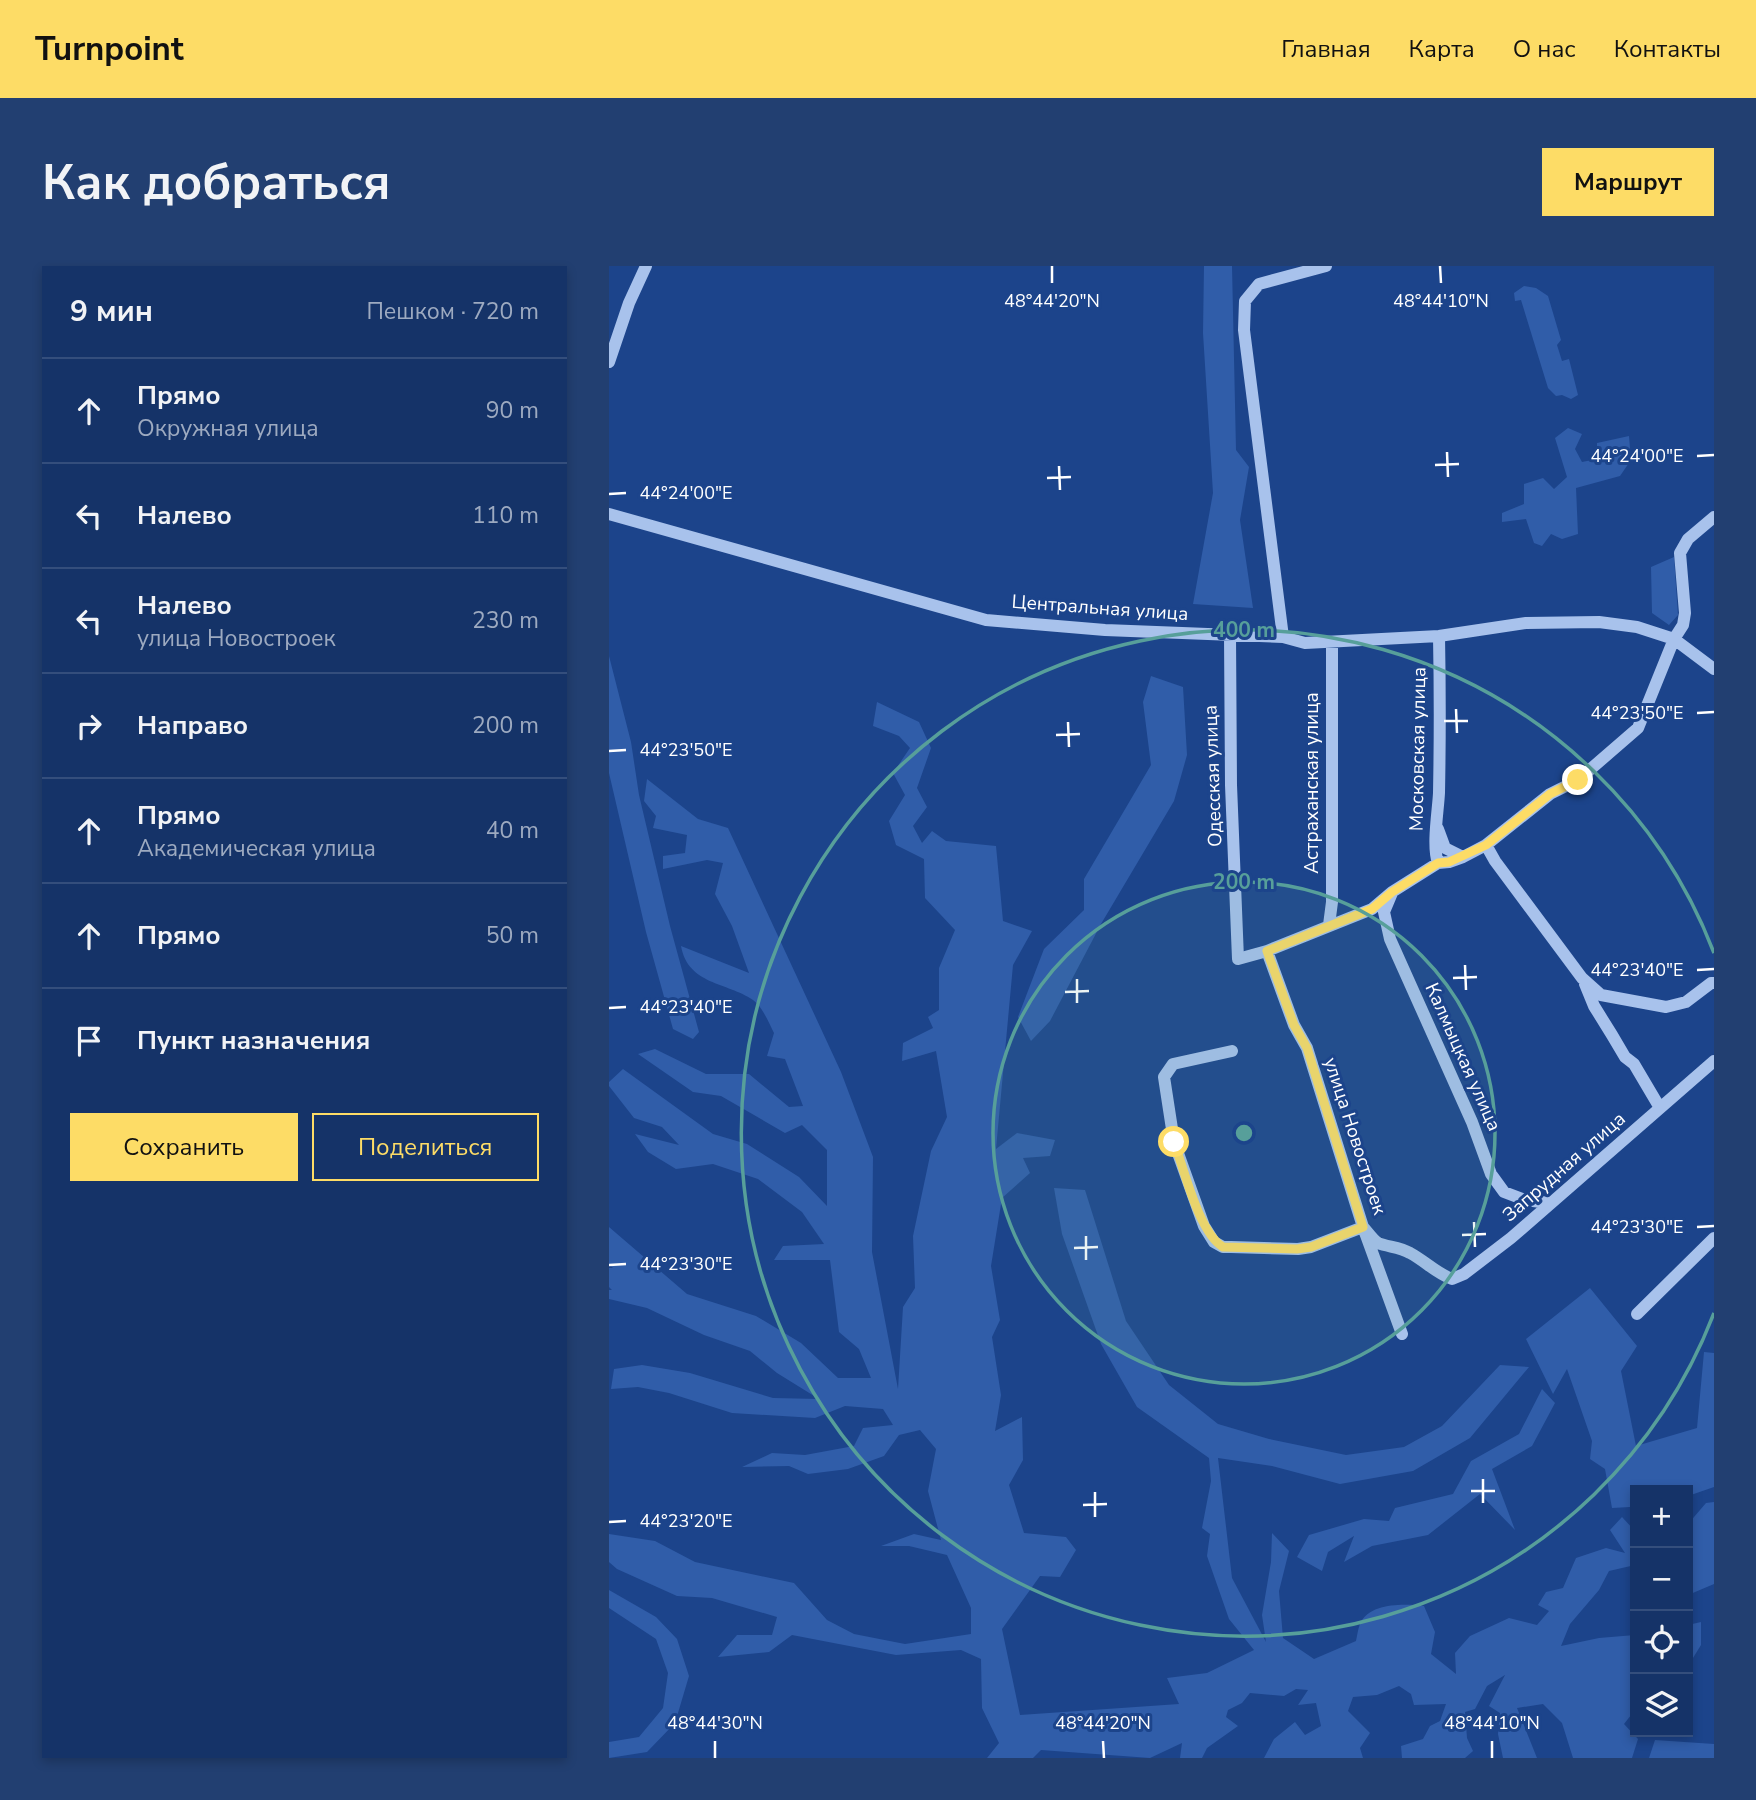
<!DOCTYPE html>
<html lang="ru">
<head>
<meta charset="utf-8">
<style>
	:root { --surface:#153368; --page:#223f71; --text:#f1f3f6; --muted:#9daac0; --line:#344e7c; --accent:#fddc66 }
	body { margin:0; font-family:"Nunito Sans",sans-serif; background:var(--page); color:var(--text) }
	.controls { position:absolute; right:21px; bottom:21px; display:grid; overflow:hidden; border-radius:0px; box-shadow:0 4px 10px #0003 }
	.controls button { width:63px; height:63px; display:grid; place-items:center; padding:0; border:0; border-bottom:2px solid var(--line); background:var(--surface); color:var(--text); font:35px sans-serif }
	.stop { position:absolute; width:21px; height:21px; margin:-16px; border:5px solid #fddc66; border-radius:50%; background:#fff }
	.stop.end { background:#fddc66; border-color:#fff; box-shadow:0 2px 7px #0008 }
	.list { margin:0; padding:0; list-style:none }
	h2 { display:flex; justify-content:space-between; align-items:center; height:91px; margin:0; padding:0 28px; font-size:30px }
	h2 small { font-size:23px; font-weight:400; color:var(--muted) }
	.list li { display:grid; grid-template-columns:46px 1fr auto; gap:21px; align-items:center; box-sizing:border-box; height:105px; padding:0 28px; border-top:2px solid var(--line) }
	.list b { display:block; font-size:26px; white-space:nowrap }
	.list p { margin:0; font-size:23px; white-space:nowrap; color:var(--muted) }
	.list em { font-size:23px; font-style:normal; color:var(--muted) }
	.actions { display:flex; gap:14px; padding:21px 28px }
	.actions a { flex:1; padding:16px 0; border:2px solid var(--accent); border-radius:0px; text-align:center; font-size:24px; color:var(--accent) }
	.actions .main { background:var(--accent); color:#111 }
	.icon { flex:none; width:38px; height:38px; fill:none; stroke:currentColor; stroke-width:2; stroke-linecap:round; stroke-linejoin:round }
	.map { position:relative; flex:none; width:1105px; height:1492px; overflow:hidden; border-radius:0px }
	header { display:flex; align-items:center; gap:42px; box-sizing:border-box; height:98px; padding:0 35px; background:var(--accent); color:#111 }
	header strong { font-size:33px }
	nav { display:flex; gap:38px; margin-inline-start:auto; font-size:24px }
	.intro { display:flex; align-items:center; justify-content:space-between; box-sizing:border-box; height:168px; padding:0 42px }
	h1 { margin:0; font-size:49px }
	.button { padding:18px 32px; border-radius:0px; background:var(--accent); color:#111; font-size:24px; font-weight:700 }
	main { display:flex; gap:42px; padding:0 42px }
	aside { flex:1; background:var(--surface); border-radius:0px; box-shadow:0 4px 10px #0003 }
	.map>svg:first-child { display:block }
</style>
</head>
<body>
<header>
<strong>Turnpoint</strong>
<nav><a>Главная</a><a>Карта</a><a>О нас</a><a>Контакты</a></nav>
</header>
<div class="intro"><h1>Как добраться</h1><a class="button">Маршрут</a></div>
<main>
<aside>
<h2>9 мин<small>Пешком · 720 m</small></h2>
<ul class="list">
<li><svg class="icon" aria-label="ahead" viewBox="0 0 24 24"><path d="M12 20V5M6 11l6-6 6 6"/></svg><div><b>Прямо</b><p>Окружная улица</p></div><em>90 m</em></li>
<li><svg class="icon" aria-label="left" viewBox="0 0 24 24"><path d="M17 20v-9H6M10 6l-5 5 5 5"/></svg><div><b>Налево</b></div><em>110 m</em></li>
<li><svg class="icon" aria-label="left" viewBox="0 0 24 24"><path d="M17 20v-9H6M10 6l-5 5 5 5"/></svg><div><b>Налево</b><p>улица Новостроек</p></div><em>230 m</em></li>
<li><svg class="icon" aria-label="right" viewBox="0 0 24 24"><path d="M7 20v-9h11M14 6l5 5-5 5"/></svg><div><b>Направо</b></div><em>200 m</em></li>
<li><svg class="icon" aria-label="ahead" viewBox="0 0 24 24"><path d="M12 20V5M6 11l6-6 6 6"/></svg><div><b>Прямо</b><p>Академическая улица</p></div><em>40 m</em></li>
<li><svg class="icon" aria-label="ahead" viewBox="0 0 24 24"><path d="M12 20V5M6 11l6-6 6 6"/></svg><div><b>Прямо</b></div><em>50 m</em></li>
<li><svg class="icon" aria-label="arrive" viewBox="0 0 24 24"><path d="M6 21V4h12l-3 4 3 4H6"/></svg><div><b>Пункт назначения</b></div></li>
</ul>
<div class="actions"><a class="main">Сохранить</a><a>Поделиться</a></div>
</aside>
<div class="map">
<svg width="1105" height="1492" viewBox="0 0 1105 1492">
	<rect width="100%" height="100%" fill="#1c448b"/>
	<path fill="#305da9" d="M 595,0 L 623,0 L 627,184 L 640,201 L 631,254 L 644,342 L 584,338 L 604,227 L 594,67 Z
		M 915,20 L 927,22 L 939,30 L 952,74 L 948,79 L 953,95 L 960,93 L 969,129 L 962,133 L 953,129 L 947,130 L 939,122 L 912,34 L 906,35 L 905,27 Z
		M 959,162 L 973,168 L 966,183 L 973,196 L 988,193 L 988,177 L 1020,170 L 1022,194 L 1011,210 L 967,222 L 969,268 L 953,273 L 942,268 L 933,280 L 925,277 L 917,253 L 893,256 L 893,247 L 915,238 L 915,218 L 934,212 L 945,223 L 958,211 L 946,172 Z
		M 1065,291 L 1069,349 L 1060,359 L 1043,347 L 1042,301 Z
		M 0,390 L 22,476 L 30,529 L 61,660 L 90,766 L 84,773 L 64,763 L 37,666 L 0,507 Z
		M 542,410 L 574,421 L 578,489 L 565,535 L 492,658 L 441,755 L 422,775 L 409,751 L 435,683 L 475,644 L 475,613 L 542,499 L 534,436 Z
		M 268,436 L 310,456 L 322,482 L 308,522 L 318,541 L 304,560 L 313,577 L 323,565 L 337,575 L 387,580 L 394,655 L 423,665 L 404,699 L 387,883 L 408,867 L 446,874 L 441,890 L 414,892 L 421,907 L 393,932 L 382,1000 L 391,1054 L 383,1071 L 392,1129 L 386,1165 L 413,1151 L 414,1194 L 400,1219 L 415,1267 L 457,1271 L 467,1284 L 451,1311 L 431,1310 L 393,1363 L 411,1449 L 570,1438 L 558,1412 L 598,1407 L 645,1384 L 620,1353 L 598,1290 L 601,1268 L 593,1262 L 602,1215 L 600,1192 L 528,1141 L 492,1078 L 453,968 L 445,922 L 476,924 L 517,1055 L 560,1119 L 609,1158 L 660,1173 L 737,1189 L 795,1181 L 833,1160 L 891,1099 L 920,1101 L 861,1172 L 804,1205 L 731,1218 L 663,1200 L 609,1192 L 623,1312 L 657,1376 L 653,1349 L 662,1296 L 663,1267 L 680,1285 L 670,1325 L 674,1372 L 705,1393 L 747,1375 C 748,1370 749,1363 751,1358 C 761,1336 796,1338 815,1340 L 826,1366 L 822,1388 L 847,1408 L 846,1387 L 861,1370 L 900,1352 L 928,1359 L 940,1345 L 929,1339 L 937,1326 L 954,1322 L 967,1292 L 997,1282 L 1016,1287 L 1001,1264 L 1013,1251 L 1026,1265 L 1026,1299 L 1000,1305 L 990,1324 L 961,1358 L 952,1380 L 990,1372 L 1026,1369 L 1026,1444 L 1015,1458 L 1029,1473 L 1023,1492 L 964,1492 L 953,1457 L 934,1438 L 908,1442 L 928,1492 L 894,1492 L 889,1468 L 891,1447 L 880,1440 L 896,1409 L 878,1420 L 866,1443 L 856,1446 L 858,1472 L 864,1485 L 856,1492 L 793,1492 L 792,1480 L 814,1473 L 821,1460 L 831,1455 L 837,1438 L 805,1439 L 802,1428 L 790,1420 L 768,1429 L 744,1431 L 739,1445 L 761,1467 L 751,1482 L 754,1492 L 655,1492 L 665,1473 L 686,1456 L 696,1469 L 712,1460 L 707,1437 L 689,1439 L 699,1424 L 687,1423 L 675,1430 L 641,1427 L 633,1437 L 619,1444 L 617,1451 L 629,1460 L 598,1482 L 593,1492 L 571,1492 L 573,1477 L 541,1492 L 432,1484 L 424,1492 L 378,1492 L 390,1477 L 373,1442 L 372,1393 L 352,1384 L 287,1389 L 183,1369 L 160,1386 L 109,1391 L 128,1369 L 163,1369 L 168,1351 L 103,1332 L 68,1330 L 8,1303 L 0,1296 L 0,1268 L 46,1275 L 86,1296 L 185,1317 L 218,1354 L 245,1368 L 296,1378 L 362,1368 L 362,1342 L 338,1289 L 300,1280 L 272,1280 L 305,1268 L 332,1274 L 319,1225 L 327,1183 L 311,1164 L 290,1169 L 275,1190 L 239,1203 L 199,1208 L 180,1200 L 133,1201 L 163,1187 L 196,1189 L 245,1180 L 254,1162 L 284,1159 L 274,1143 L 236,1140 L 206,1152 L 123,1147 L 60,1127 L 29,1121 L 2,1123 L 5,1103 L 33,1099 L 81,1107 L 164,1132 L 210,1133 L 168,1107 L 141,1085 L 95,1069 L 38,1042 L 0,1033 L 0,1024 L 3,1024 L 0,1021 L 0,1002 L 4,1002 L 0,998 L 0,961 L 78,1028 L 147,1050 L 192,1077 L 229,1112 L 262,1112 L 250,1083 L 230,1066 L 221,994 L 165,994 L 174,980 L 215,978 L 193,946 L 149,913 L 104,898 L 67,903 L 39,886 L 26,868 L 70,879 L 53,861 L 25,852 L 0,820 L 0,816 L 14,803 L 104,868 L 138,878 L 190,911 L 218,940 L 218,884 L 193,859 L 176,867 L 112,830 L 84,826 L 29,788 L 46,783 L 97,808 L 140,808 L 180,841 L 194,840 L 176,793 L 158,790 L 165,767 C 160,757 153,740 144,734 C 118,716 79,719 72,680 L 140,707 L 123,660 L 106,628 L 114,597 L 98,594 L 54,603 L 54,590 L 76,587 L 78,569 L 44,562 L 47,550 L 35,535 L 38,513 L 89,553 L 119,562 L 232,806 L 264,891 L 263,986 L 289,1123 L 294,1041 L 306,1022 L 304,970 L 322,885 L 338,851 L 327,785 L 293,795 L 294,777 L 324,762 L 319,751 L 330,744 L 330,702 L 346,664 L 316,632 L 315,593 L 287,579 L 280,555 L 296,529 L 284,507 L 301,482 L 290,470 L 264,460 Z
		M 981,1022 L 1028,1080 L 1012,1105 L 1027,1180 L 1088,1162 L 1095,1086 L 1105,1087 L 1105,1221 L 1079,1230 L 1079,1224 L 1050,1224 L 1033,1219 L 1030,1224 L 1026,1224 L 1026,1231 L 1021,1241 L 1003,1242 L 996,1203 L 981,1193 L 983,1175 L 958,1103 L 944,1128 L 917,1073 Z
		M 933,1123 L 946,1137 L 923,1180 L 883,1203 L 906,1264 L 871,1228 L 819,1269 L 763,1280 L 735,1296 L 745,1270 L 719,1286 L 713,1305 L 688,1291 L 700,1269 L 755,1253 L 780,1255 L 786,1242 L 844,1228 L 862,1195 L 910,1168 Z
		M 1105,1236 L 1105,1318 L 1079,1329 L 1079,1258 L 1097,1237 Z
		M 0,1324 L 47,1351 L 68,1373 L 80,1410 L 66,1457 L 38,1486 L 0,1492 L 0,1476 L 30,1471 L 54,1442 L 59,1407 L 47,1373 L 0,1342 Z
		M 1092,1356 L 1092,1379 L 1079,1400 L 1079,1359 Z
		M 1046,1474 L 1105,1478 L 1105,1492 L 1040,1492 Z"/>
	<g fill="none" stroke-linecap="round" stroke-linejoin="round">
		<path stroke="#a8c2ec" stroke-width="12" d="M 0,96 L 20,37 L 37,0
			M 0,248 L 377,354 L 496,364 L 674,371 L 696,377 L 830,370 L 917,357 L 990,356 L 1028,361 L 1065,373 L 1105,403
			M 621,369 L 622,519 L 629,693 L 658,685 L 763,643 L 783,626 L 829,597 L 840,596 L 854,591
			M 674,371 L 635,64 L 636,35 L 650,18 L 717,0
			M 829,563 L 836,582 L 854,591 L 877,579 L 886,595 L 973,712 L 992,729 L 1057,741 L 1077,736 L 1102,717 L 1105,717
			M 877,579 L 941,528 L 969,514 L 1029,462 L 1065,373 L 1074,359 L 1076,347 L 1071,287 L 1079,273 L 1105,251
			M 829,597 C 823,580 829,546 830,527 C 831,474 831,422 830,370
			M 783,627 L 775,646 L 781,673 L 863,856 L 882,908 L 895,926 L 916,934 L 940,937
			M 720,659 L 723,636 L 723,376
			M 658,685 L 685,759 L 698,782 L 754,961 L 793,1068
			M 976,718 L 985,740 L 1003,769 L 1016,791 L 1025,798 L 1051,842
			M 623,785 L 564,798 L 555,811 L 565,876 L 595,960 L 605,976 L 614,981 L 622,981 L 689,983 L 702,981 L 754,961 C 758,965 764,974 769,977 C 779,981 791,981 801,987 C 816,995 827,1007 843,1013 L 855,1008 L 902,972 L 1105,795
			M 1028,1048 L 1105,972"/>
	</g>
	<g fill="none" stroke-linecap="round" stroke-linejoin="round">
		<path stroke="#fddc66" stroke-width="9" d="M 565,876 C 575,903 590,967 614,981 L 688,983 L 702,981 L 754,961 L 698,782 L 685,759 L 658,685 L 763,643 L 783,626 L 829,597 L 840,596 L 877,579 L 941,528 L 969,514"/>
	</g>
	<path fill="none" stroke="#fff" stroke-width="2.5" d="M 443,0 L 443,17M 831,0 L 832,17M 838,186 L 839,211M 1088,190 L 1105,189M 826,199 L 850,198M 450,200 L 451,224M 438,212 L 462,211M 0,228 L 17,227M 847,443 L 848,467M 1088,447 L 1105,446M 835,455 L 859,455M 459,456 L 460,481M 447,469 L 471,468M 0,485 L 17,484M 856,699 L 857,724M 1088,704 L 1105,703M 844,712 L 868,711M 468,713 L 468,737M 456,726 L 480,725M 0,742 L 17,741M 865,956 L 866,981M 1088,961 L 1105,960M 853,969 L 877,968M 477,970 L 477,994M 465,982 L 489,981M 0,999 L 17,998M 874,1213 L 874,1237M 862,1225 L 886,1225M 486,1226 L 486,1251M 474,1239 L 498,1238M 0,1256 L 17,1255M 106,1475 L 106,1492M 494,1475 L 495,1492M 883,1475 L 883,1492"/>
	<circle cx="635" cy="867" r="251" fill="#579f9a" fill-opacity=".12"/>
	<g fill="none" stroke="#579f9a" stroke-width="3.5">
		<circle cx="635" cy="867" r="251"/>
		<path d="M1105 1047A503 503 0 1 1 1105 687"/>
	</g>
	<g text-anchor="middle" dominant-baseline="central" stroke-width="6" stroke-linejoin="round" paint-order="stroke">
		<g font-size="19" fill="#fff" stroke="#1c448b">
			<text transform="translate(491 342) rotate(4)">Центральная улица</text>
			<text transform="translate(809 483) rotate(-89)">Московская улица</text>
			<text transform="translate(604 510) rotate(-92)">Одесская улица</text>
			<text transform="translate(703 517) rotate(-90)">Астраханская улица</text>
			<text transform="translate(854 791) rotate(66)">Калмыцкая улица</text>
			<text transform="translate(746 870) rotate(72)">улица Новостроек</text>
			<text transform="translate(955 901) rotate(-41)">Запрудная улица</text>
		</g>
	</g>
	<g font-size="18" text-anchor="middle" fill="#fff" stroke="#1c448b" stroke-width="6" stroke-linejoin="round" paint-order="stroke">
		<text x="443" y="41">48°44'20"N</text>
		<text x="832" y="41">48°44'10"N</text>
		<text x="1028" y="196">44°24'00"E</text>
		<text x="77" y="233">44°24'00"E</text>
		<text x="1028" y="453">44°23'50"E</text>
		<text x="77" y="490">44°23'50"E</text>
		<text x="1028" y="710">44°23'40"E</text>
		<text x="77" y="747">44°23'40"E</text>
		<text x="1028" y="967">44°23'30"E</text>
		<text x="77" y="1004">44°23'30"E</text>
		<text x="77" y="1261">44°23'20"E</text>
		<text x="106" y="1463">48°44'30"N</text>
		<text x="494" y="1463">48°44'20"N</text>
		<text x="883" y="1463">48°44'10"N</text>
	</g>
	<circle cx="635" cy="867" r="10" fill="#579f9a" stroke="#1c448b" stroke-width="3.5"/>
	<g font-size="21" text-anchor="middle" font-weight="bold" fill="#579f9a" stroke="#1c448b" stroke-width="6" stroke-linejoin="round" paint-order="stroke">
		<text x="635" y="371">400 m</text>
		<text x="635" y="623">200 m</text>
	</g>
</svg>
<div class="controls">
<button>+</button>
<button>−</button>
<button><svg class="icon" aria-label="locate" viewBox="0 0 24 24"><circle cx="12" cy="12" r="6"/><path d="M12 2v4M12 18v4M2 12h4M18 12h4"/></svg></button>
<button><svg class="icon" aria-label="layers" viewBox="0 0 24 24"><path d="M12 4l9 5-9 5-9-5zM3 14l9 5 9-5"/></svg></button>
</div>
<div class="stop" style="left:565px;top:876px"></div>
<div class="stop end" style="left:969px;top:514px"></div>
</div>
</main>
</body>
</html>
